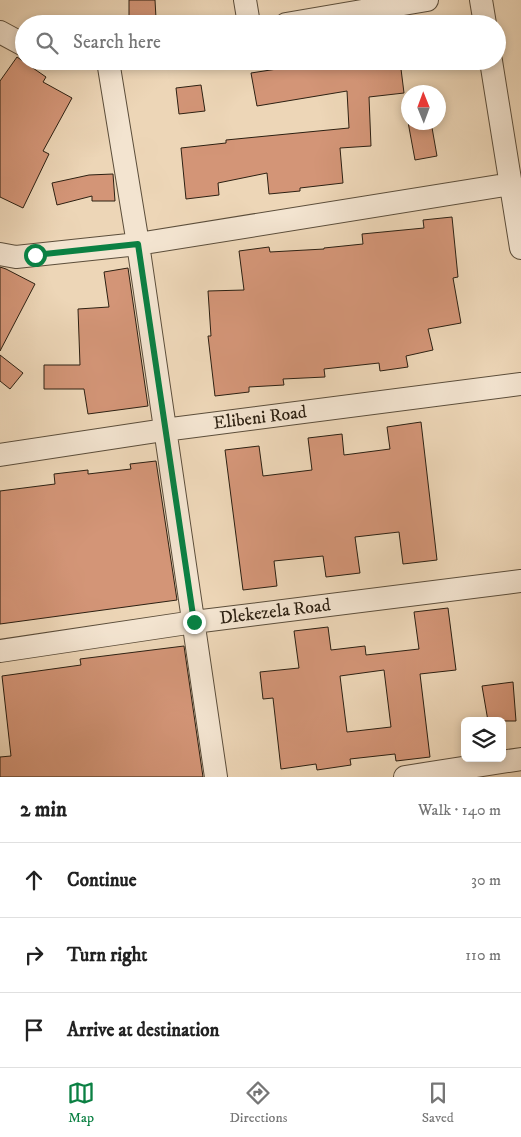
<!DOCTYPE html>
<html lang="en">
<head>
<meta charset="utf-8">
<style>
	:root { --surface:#fff; --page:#f2f2f2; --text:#222; --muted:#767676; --line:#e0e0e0; --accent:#0b8043 }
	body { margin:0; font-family:"IM FELL DW Pica",serif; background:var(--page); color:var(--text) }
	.controls { position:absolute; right:15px; bottom:15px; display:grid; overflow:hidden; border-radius:8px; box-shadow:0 2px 8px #0003 }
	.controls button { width:45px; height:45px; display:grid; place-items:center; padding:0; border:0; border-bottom:1px solid var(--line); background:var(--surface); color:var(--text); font:25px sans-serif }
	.compass { position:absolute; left:401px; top:85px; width:45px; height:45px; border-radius:50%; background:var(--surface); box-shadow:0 2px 8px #0003; rotate:359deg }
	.stop { position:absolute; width:15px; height:15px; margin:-11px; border:4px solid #0b8043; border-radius:50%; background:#fff }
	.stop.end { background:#0b8043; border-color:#fff; box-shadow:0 1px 5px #0008 }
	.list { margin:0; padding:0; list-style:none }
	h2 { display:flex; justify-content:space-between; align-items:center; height:65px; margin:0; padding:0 20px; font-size:21px }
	h2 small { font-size:16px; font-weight:400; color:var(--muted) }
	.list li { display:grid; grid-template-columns:32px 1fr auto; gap:15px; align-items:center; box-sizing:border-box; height:75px; padding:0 20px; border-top:1px solid var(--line) }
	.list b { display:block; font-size:19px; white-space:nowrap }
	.list em { font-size:16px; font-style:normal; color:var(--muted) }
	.icon { flex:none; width:28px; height:28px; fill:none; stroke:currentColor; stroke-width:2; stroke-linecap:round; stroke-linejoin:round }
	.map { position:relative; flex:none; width:521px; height:777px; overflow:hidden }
	.search { position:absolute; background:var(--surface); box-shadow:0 2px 8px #0003; left:15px; right:15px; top:15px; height:55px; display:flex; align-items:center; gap:12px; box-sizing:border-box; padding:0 18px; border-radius:28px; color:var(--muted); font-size:19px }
	.sheet { height:290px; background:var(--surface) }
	nav { display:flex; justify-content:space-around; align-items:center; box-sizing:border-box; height:70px; border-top:1px solid var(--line); background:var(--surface); font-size:14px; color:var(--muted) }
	nav a { display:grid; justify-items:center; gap:2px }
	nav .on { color:var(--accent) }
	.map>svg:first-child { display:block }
</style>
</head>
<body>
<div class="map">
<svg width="521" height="777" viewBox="0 0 521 777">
	<rect width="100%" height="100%" fill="#edd6b7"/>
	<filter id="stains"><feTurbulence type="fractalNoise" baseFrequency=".004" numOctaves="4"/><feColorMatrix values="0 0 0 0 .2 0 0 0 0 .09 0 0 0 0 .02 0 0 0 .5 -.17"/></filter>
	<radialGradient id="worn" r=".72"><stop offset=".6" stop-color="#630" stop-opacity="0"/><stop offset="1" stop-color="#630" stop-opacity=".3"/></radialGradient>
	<path fill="#d39577" stroke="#2c2012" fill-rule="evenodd" d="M 129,0 L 155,0 L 156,18 L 129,19 Z
		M 17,57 L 46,77 L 43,82 L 72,98 L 43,151 L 49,154 L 23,208 L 0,197 L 0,81 Z
		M 289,61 L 400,61 L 404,93 L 369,97 L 371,146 L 340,148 L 343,183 L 300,188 L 300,191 L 269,194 L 267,173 L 218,183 L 219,195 L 186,199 L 181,148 L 226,143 L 226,140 L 349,128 L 347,91 L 257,106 L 251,73 L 290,67 Z
		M 201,85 L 205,111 L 179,114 L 176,88 Z
		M 408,122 L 431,122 L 437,156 L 415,160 Z
		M 113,174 L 115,201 L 92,201 L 92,196 L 57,205 L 52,183 L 89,175 Z
		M 452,217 L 458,277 L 453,278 L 461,323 L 428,329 L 433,350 L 406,356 L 408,367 L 380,371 L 379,363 L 324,369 L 325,377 L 283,379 L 284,385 L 249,387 L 249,392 L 215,396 L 208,336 L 211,336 L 208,291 L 244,290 L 239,251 L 269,247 L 270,252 L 324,249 L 324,248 L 363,244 L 362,234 L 424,228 L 423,220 Z
		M 0,267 L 6,269 L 35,284 L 0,351 Z
		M 128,268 L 148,406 L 88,414 L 84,389 L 44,389 L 44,365 L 80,365 L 78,309 L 109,307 L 104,272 Z
		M 0,355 L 23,373 L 10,389 L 0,381 Z
		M 421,422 L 437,560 L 403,564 L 399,532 L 355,537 L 360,573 L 326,577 L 323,556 L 274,561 L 277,586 L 243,590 L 225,450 L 259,446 L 263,476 L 312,470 L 308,438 L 342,434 L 344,455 L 390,449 L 387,427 Z
		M 156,461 L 177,600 L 0,624 L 0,491 L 55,484 L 54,474 L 88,470 L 88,474 L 131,469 L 130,464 Z
		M 448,608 L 456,670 L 420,674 L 430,757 L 396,761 L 395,754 L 350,759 L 351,765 L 317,770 L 316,764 L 281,769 L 273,698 L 263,699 L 260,672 L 299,668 L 294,631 L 328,627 L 331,650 L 365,646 L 366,655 L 419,649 L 414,612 ZM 384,670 L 391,727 L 347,732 L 340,676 Z
		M 184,646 L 203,777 L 0,777 L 0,757 L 11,756 L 2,676 L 81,665 L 80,659 Z
		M 513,682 L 516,721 L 488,721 L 482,686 Z"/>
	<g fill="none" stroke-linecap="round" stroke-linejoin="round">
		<g stroke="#5c4e3b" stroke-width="24">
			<path id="minor" d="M 245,0 L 249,24
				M 481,0 L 485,24
				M 286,24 L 427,0
				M 0,32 L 24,45
				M 108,61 L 138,244 L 216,777
				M 491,61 L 521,248
				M 0,254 L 16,257 L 138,244 L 511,184
				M 0,455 L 164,430 L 521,384
				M 0,651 L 194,622 L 521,581
				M 405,777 L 521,759"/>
		</g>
		<use href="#minor" stroke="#f3e4d0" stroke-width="22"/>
	</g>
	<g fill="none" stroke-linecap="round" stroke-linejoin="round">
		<path stroke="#0b8043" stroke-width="6" d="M 35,255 L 138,244 L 194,622"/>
	</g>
	<g text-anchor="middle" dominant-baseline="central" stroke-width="4" stroke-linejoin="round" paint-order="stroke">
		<g font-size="18" fill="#2c2012" stroke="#f3e4d0">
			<text transform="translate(260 418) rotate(-7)">Elibeni Road</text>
			<text transform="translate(275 612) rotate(-7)">Dlekezela Road</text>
		</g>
	</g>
	<rect width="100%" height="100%" filter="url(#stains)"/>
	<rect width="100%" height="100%" fill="url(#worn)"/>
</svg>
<div class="controls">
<button><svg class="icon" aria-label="layers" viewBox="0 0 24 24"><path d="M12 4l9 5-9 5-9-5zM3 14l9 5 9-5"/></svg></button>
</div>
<svg class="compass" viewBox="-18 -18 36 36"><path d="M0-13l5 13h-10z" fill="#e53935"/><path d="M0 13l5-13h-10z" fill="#767676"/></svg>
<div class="stop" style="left:35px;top:255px"></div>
<div class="stop end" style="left:194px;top:622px"></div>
<div class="search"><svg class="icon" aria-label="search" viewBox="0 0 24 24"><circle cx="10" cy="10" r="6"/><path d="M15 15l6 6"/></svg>Search here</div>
</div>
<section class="sheet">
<h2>2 min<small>Walk · 140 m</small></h2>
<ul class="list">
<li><svg class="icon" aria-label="ahead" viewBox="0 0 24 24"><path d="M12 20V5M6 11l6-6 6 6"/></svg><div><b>Continue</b></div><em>30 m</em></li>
<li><svg class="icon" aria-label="right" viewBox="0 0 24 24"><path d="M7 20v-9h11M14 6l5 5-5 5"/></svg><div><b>Turn right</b></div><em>110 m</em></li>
<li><svg class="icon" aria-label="arrive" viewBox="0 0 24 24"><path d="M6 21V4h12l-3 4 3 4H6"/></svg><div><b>Arrive at destination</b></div></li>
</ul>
</section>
<nav>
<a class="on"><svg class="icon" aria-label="map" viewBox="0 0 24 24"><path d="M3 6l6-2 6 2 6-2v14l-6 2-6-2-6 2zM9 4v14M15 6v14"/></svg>Map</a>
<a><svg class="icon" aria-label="directions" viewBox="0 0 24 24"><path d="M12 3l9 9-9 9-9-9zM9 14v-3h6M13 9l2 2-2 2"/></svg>Directions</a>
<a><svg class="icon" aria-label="saved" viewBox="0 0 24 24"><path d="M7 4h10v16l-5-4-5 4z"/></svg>Saved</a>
</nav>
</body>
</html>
